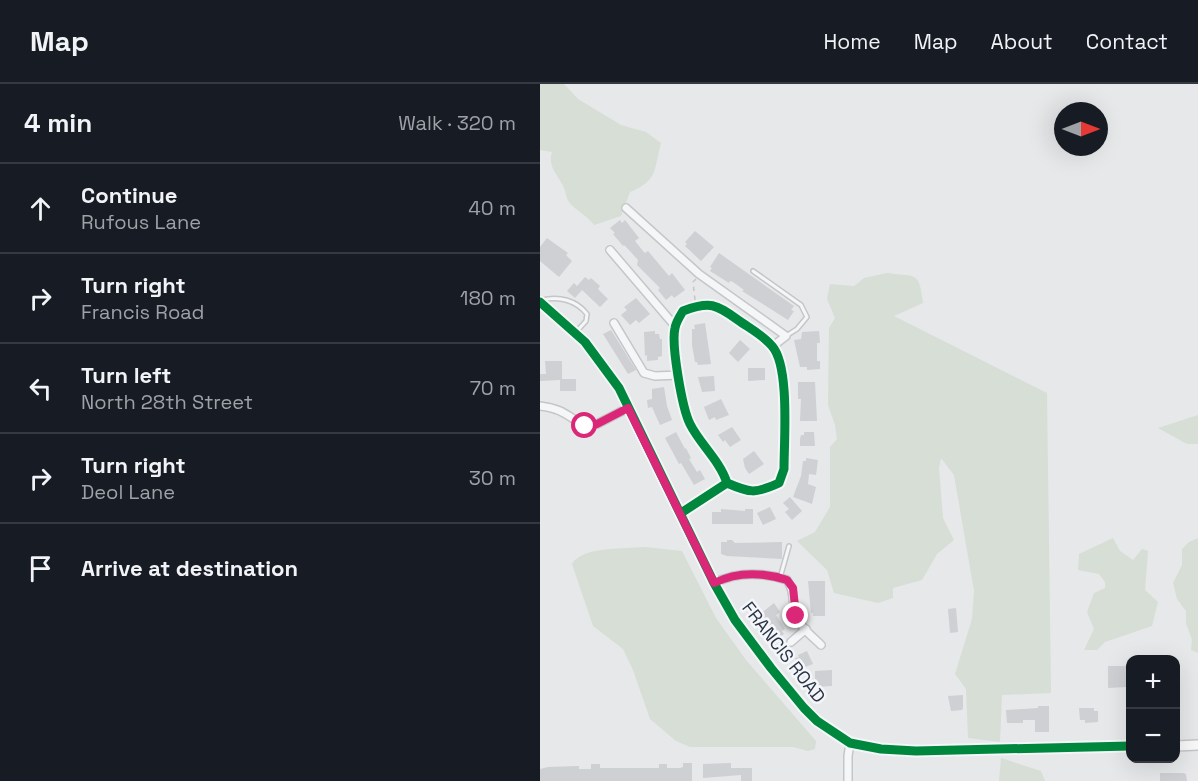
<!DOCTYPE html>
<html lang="en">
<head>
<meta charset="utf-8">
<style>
	:root { --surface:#171b24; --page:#20242c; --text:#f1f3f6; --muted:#9ea1a6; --line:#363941 }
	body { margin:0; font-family:"Space Grotesk",sans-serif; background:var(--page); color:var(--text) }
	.controls { position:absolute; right:18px; bottom:18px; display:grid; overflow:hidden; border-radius:12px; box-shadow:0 6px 24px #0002 }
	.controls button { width:54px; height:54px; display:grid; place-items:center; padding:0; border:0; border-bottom:2px solid var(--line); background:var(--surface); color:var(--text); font:30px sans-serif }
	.compass { position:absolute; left:514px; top:18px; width:54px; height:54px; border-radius:50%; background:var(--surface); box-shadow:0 6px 24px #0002; rotate:90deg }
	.stop { position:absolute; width:18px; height:18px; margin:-14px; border:4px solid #db2777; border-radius:50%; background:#fff }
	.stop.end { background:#db2777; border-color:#fff; box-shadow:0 2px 6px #0008 }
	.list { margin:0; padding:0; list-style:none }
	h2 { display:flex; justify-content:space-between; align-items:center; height:78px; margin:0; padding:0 24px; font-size:26px }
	h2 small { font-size:20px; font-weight:400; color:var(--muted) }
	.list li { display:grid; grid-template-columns:39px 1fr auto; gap:18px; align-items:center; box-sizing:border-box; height:90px; padding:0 24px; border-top:2px solid var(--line) }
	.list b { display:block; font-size:22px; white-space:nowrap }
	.list p { margin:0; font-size:20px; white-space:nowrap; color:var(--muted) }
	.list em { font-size:20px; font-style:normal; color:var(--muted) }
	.icon { flex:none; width:33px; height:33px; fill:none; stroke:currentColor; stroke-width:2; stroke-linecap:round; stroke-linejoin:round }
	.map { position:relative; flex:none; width:658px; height:697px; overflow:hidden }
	header { display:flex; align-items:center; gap:36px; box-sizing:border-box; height:84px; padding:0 30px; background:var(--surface); border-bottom:2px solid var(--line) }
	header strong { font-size:28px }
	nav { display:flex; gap:33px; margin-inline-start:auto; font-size:21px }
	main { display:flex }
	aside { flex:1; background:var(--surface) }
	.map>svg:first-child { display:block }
</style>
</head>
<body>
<header>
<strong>Map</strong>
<nav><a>Home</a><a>Map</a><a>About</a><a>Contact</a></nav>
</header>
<main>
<aside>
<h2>4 min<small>Walk · 320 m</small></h2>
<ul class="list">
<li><svg class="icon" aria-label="ahead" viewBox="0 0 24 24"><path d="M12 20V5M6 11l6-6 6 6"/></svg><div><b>Continue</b><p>Rufous Lane</p></div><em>40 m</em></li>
<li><svg class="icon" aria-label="right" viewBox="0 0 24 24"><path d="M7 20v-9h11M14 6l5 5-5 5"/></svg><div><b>Turn right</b><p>Francis Road</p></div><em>180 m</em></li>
<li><svg class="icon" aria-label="left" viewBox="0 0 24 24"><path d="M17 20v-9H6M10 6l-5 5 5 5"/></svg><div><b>Turn left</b><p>North 28th Street</p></div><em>70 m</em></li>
<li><svg class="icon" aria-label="right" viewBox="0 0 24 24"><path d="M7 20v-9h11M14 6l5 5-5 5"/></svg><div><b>Turn right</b><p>Deol Lane</p></div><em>30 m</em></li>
<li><svg class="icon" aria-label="arrive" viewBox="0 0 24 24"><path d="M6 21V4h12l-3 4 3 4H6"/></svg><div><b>Arrive at destination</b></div></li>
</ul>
</aside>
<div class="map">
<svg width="658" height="697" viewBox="0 0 658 697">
	<rect width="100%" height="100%" fill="#e6e8ea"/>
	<path fill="#d6ded6" d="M 0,0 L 24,0 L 38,15 L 81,41 L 106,48 L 121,59 C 114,85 118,97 90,108 L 81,132 L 54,141 C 47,131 36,127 29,118 C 26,114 26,108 24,104 C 19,92 7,83 12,68 L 0,66 Z
		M 347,189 C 377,193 379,187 383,219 L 354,232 L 507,309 L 511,609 L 462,611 L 460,658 L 428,654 L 426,605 L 415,590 L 432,535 L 434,507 L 414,391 L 401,374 L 399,384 L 403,434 L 414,456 L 397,470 L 382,496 L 353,504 L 353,514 L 338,519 L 294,509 L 287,486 L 257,457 L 275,448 L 290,423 L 290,363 L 297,355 L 295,341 L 288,321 L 289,244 L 295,234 L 287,215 L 290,200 L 314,202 L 324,194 Z
		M 658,331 L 658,360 L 647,360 L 618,344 Z
		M 573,454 L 580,467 L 593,476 L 602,465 L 608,467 L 605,506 L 618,518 L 612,542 L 565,558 L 557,566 L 544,566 L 554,545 L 547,528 L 554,509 L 565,504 L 565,498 L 559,490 L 538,486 L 539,470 Z
		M 658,454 L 658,569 L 651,566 L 652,556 L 646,539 L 646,527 L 637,515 L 633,499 L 642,481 L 642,465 L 649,458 Z
		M 105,463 L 142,467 L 176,534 L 206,576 L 276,657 L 275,665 L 268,667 L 253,663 L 150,663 L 136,657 L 110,635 L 93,586 L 83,565 L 53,542 L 32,480 C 42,462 85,465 105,463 Z
		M 461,674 L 501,687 L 505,697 L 459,697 Z"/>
	<path fill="#ced0d3" d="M 80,136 L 82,139 L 85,136 L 99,154 L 95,157 L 103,167 L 105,169 L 108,167 L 129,192 L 132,189 L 145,206 L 134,214 L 132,211 L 126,216 L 118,206 L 120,204 L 97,181 L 98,176 L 89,166 L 84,161 L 83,162 L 73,150 L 75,149 L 70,144 Z
		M 155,147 L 174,163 L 161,177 L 145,162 L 147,160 L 145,158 Z
		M 7,154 L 28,169 L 26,171 L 32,177 L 19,193 L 0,177 L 0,163 Z
		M 179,169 L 254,222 L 251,226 L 254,227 L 248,236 L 202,207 L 204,206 L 193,198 L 190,197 L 189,199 L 170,187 L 172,184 L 170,183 Z
		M 45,193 L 49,196 L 51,194 L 60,202 L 58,205 L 68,215 L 60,223 L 42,206 L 35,214 L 27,207 L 34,199 L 37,202 Z
		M 96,214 L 110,230 L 99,239 L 96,236 L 90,241 L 81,231 L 87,226 L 84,223 Z
		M 165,239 L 171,280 L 158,281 L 157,278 L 155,278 L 152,261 L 152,245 L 155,245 L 154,241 Z
		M 71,246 L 96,286 L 88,290 L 63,250 Z
		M 115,247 L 115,250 L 119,250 L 120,255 L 122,255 L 122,272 L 118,273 L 118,276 L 107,277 L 107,271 L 105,272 L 104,248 Z
		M 279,247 L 280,259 L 277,259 L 277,277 L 280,277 L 280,285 L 267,286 L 267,283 L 260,283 L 254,256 L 261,255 L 262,248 Z
		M 200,256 L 210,265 L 198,278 L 189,269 Z
		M 5,277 L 22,277 L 22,295 L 36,295 L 36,307 L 20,307 L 20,296 L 0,297 L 0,290 L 6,290 Z
		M 208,284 L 225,284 L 225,296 L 208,297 Z
		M 174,292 L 175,307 L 162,308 L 158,293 Z
		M 258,298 L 275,298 L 277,337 L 260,337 L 261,315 L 258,315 Z
		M 124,303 L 127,322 L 132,336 L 120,341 L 112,323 L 108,324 L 107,316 L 112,315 L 112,305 Z
		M 181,315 L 189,331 L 176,336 L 175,333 L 169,336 L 164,323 Z
		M 192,343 L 201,356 L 190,363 L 185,356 L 183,358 L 178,351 Z
		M 136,348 L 145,365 L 146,364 L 151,374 L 149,375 L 157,388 L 160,386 L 165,395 L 154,401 L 141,379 L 139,380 L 125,354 Z
		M 264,348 L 274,348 L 275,362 L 260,362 L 260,355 L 261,351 L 264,351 Z
		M 214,367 L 224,380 L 209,390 L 205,384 L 203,375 Z
		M 266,374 L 278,376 L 276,391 L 269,390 L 268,400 L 276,403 L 272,420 L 253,413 L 261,392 L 263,377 L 266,377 Z
		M 250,413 L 262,427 L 252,436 L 245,428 L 249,425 L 243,419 Z
		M 230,423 L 236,435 L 223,441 L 217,429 Z
		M 181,425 L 205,427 L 205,425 L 213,425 L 213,440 L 172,440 L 172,428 L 181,428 Z
		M 187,456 L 192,456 L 195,459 L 242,458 L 242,475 L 187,472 L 181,470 L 181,458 L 187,458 Z
		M 268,497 L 285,497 L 285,532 L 273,532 L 273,529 L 271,529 Z
		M 234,519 L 240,528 L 236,531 L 245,545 L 242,547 L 244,550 L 239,554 L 220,530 Z
		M 416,524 L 418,548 L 410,549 L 408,525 Z
		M 267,567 L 273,580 L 260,585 L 255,574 L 259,573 L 258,571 Z
		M 568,582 L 590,582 L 591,596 L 586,596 L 586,603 L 568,604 Z
		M 292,586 L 292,602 L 275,603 L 275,587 Z
		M 423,611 L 423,624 L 422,626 L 411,627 L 408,612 Z
		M 498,622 L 509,622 L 509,648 L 495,648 L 495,636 L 483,636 L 483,639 L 467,639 L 466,626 L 498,624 Z
		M 539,624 L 554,624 L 554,627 L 558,627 L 558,638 L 545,639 L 545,636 L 540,636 Z
		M 143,679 L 152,679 L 152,697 L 0,697 L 0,685 L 8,683 L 39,682 L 39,685 L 51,685 L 51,680 L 60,680 L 60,684 L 119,684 L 119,680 L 127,680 L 127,684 L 140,684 L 143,683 Z
		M 191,679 L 191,684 L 212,684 L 212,697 L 201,697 L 201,691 L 163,694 L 163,680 Z
		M 620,689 L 643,689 L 646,690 L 647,697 L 620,697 Z"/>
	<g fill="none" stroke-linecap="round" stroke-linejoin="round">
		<g stroke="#c4c6c8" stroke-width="6">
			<path id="lane" d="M 213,187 L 261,221 L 267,233 L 257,245 L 246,252
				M 2,216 C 19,212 36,216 47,230 L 46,237 L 37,247
				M 240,494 L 249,462"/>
		</g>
		<g stroke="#c4c6c8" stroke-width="10">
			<path id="street" d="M 86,124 L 159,190 L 246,252 L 233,262
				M 70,166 L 135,242
				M 74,239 L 104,289 L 115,292 L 139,291
				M 0,322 C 23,325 26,331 45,342 L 57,340 L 88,324
				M 141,429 L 187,399 C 210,409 215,410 239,399 L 244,385 C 244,356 250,282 232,262 C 223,251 209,244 198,236 C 176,220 170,217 143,227 C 140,232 136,238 135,244 C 131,260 142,324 150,340 C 160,360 180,377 187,399
				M 174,499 C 198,487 222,488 247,496 C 256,509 251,519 256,532 C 260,543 273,553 281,561
				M 251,558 L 266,545
				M 308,697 L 308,672 L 310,659"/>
		</g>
		<g stroke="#c4c6c8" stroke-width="12">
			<path id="secondary" d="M 0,218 L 45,258 L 79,304 L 174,499 L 195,536 L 231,584 L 264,624 L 277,637 L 310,659 L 341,665 L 376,667 L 590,662
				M 636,662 L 658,661"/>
		</g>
		<path stroke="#c5c6ca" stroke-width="1.5" stroke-dasharray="4.5 4.5" stroke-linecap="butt" d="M 155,216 L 153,198 L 156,195"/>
		<use href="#lane" stroke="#f5f6f7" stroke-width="3"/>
		<use href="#street" stroke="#f5f6f7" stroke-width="7"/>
		<use href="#secondary" stroke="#f8f8f8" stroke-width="9"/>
		<g stroke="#f4f6f9" stroke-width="13">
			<path id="cycleway" d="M 0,218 L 45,258 L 79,304 L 174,499 L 195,536 L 231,584 L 264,624 L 277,637 L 310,659 L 341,665 L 376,667 L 590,662
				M 141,429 L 187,399 C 210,409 215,410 239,399 L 244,385 C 244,356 250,282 232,262 C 223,251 209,244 198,236 C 176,220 170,217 143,227 C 140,232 136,238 135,244 C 131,260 142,324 150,340 C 160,360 180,377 187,399"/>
		</g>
		<use href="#cycleway" stroke="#00873e" stroke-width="9"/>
	</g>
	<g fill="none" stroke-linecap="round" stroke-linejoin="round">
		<path stroke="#db2777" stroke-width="8" d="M 45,342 L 57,340 L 88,324 L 174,499 C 198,487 222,488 247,496 L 253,504 L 256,532"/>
	</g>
	<g text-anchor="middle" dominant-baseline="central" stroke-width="5" stroke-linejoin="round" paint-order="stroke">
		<g font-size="18" fill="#2b3445" stroke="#f4f6f9">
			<text transform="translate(244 568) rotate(52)">FRANCIS ROAD</text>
		</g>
	</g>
</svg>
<div class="controls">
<button>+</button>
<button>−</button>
</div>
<svg class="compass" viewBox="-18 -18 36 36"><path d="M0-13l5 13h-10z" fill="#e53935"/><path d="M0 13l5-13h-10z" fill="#9ea1a6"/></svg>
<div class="stop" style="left:45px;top:342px"></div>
<div class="stop end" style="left:256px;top:532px"></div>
</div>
</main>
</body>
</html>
